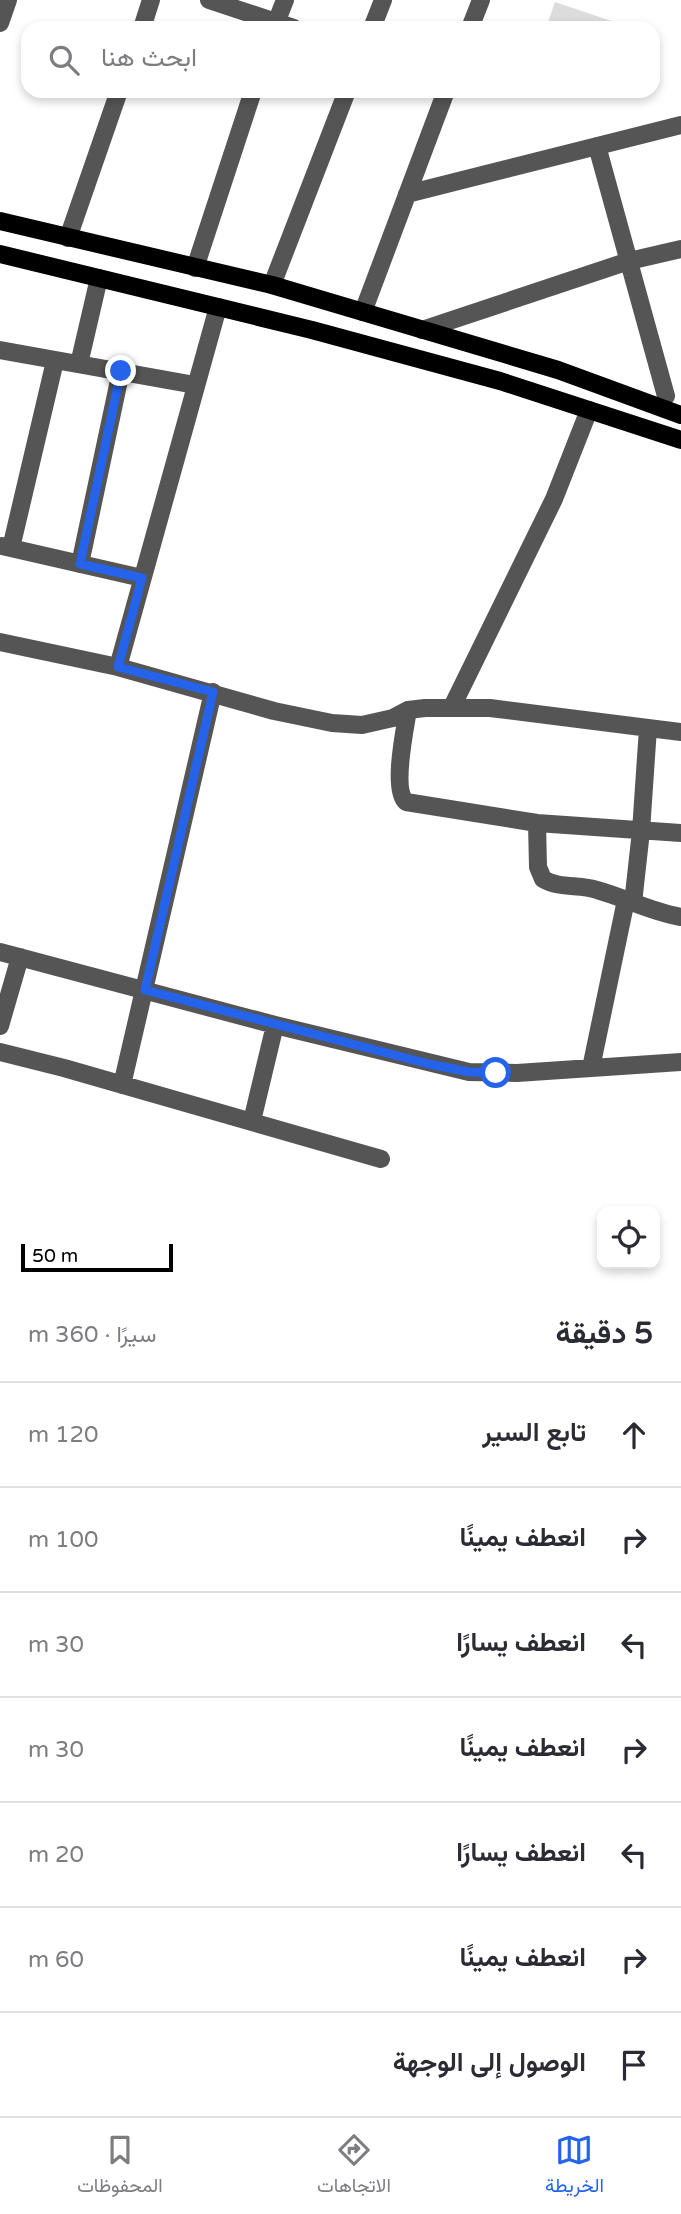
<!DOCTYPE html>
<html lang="ar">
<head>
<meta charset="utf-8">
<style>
	:root { --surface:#fff; --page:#f2f2f3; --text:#2b2b33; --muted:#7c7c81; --line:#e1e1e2; --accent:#2563eb }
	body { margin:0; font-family:"Varela Round",Vazirmatn,sans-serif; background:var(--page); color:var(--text); direction:rtl }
	.controls { position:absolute; right:21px; bottom:21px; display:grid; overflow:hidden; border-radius:14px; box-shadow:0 4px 10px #0003 }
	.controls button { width:63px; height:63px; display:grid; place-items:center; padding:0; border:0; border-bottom:2px solid var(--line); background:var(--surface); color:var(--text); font:35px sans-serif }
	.scale { position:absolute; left:21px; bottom:18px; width:152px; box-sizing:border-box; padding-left:7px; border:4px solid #000; border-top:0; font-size:19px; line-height:24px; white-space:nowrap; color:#000; -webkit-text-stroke:5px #fff; paint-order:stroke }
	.stop { position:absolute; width:21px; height:21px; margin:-16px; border:5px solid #2563eb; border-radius:50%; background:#fff }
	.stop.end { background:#2563eb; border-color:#fff; box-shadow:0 2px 7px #0008 }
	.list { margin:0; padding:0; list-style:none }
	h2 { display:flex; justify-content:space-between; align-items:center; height:91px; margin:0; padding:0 28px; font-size:30px }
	h2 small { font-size:23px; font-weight:400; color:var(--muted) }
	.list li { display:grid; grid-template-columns:46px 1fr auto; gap:21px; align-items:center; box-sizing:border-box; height:105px; padding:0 28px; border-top:2px solid var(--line) }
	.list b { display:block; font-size:26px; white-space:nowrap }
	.list em { font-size:23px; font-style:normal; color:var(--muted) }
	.icon { flex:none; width:38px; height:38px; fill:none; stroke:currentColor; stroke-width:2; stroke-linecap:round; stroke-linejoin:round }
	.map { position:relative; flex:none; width:681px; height:1290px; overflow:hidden; direction:ltr }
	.search { position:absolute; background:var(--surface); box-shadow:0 4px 10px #0003; left:21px; right:21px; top:21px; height:77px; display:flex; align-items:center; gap:18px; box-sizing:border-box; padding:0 24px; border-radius:21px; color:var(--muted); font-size:26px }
	.sheet { height:826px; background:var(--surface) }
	nav { display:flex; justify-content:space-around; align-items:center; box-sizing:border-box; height:98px; border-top:2px solid var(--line); background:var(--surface); font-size:19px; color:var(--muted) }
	nav a { display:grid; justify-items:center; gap:4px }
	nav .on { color:var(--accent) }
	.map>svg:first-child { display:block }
</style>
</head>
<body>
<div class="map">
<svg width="681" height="1290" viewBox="0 0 681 1290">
	<rect width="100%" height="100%" fill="#fff"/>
	<path fill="#dcdcdc" d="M 555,2 L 632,28 L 546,28 Z"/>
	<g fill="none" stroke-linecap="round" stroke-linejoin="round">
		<path stroke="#555" stroke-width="18" d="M 209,0 L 294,28
			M 0,23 L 8,0
			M 142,28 L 151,0
			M 274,28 L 285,0
			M 372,28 L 383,0
			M 470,28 L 481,0
			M 597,146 L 666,396
			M 407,194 L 681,125
			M 68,238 L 119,91
			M 195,268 L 253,91
			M 272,285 L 347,91
			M 363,312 L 446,91
			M 422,330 L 629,261 L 681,249
			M 0,350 L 195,385
			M 79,364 L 99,278
			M 2,546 L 142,578
			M 11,548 L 55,361
			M 80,564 L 121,371
			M 0,642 L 118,667 L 274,711 L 332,723 L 362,725 L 393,718 L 408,710 L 425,708 L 490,708 L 681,732
			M 118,667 L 218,307
			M 452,707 L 554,499 L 589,410
			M 408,710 C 405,729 392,789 406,802 L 537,823 L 681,833
			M 537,823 L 538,867 L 543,879 C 560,889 579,884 597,890 C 626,898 651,912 681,917
			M 633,903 L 641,831 L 648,728
			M 0,952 L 275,1025 L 469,1072 L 517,1073 L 681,1062
			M 0,1026 L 20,957
			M 0,1052 L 64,1068 L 381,1159
			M 591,1068 L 626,900
			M 122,1085 L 213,692
			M 252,1121 L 275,1025"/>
		<path stroke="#000" stroke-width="18" d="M 0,221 L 272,285 L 558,370 L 681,415
			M 0,254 L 312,330 L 500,381 L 681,440"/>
	</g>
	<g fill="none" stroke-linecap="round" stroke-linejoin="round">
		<path stroke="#2563eb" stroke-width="9" d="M 121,371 L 80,564 L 142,578 L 118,667 L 213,692 L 145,990 L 429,1064 L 469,1072 L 496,1073"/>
	</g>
</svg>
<div class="controls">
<button><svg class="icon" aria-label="locate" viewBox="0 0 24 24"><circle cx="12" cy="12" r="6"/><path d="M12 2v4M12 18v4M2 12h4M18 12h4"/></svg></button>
</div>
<div class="scale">50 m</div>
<div class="stop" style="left:496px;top:1073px"></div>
<div class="stop end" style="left:121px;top:371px"></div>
<div class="search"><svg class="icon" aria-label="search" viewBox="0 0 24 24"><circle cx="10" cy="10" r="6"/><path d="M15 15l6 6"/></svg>ابحث هنا</div>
</div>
<section class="sheet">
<h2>5 دقيقة<small>سيرًا · 360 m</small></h2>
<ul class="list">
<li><svg class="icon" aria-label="ahead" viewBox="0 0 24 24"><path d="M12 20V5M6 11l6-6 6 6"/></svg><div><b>تابع السير</b></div><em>120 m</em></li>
<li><svg class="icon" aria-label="right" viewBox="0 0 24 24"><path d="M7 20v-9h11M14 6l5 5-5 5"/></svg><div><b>انعطف يمينًا</b></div><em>100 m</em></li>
<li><svg class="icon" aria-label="left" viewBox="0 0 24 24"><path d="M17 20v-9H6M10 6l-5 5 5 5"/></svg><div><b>انعطف يسارًا</b></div><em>30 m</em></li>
<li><svg class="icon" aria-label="right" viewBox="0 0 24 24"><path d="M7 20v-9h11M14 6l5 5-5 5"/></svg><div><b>انعطف يمينًا</b></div><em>30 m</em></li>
<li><svg class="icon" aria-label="left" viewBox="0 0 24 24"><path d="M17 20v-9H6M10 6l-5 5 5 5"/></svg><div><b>انعطف يسارًا</b></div><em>20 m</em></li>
<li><svg class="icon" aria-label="right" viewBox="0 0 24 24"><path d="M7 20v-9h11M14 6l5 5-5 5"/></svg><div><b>انعطف يمينًا</b></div><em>60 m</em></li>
<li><svg class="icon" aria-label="arrive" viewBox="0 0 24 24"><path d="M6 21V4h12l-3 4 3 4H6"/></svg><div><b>الوصول إلى الوجهة</b></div></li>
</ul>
</section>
<nav>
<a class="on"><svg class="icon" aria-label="map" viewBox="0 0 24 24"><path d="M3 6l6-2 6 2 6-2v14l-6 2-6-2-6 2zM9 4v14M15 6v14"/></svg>الخريطة</a>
<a><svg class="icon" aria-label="directions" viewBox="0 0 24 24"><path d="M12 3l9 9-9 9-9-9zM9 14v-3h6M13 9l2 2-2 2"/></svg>الاتجاهات</a>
<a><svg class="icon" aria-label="saved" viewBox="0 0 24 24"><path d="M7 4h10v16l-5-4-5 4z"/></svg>المحفوظات</a>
</nav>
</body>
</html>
